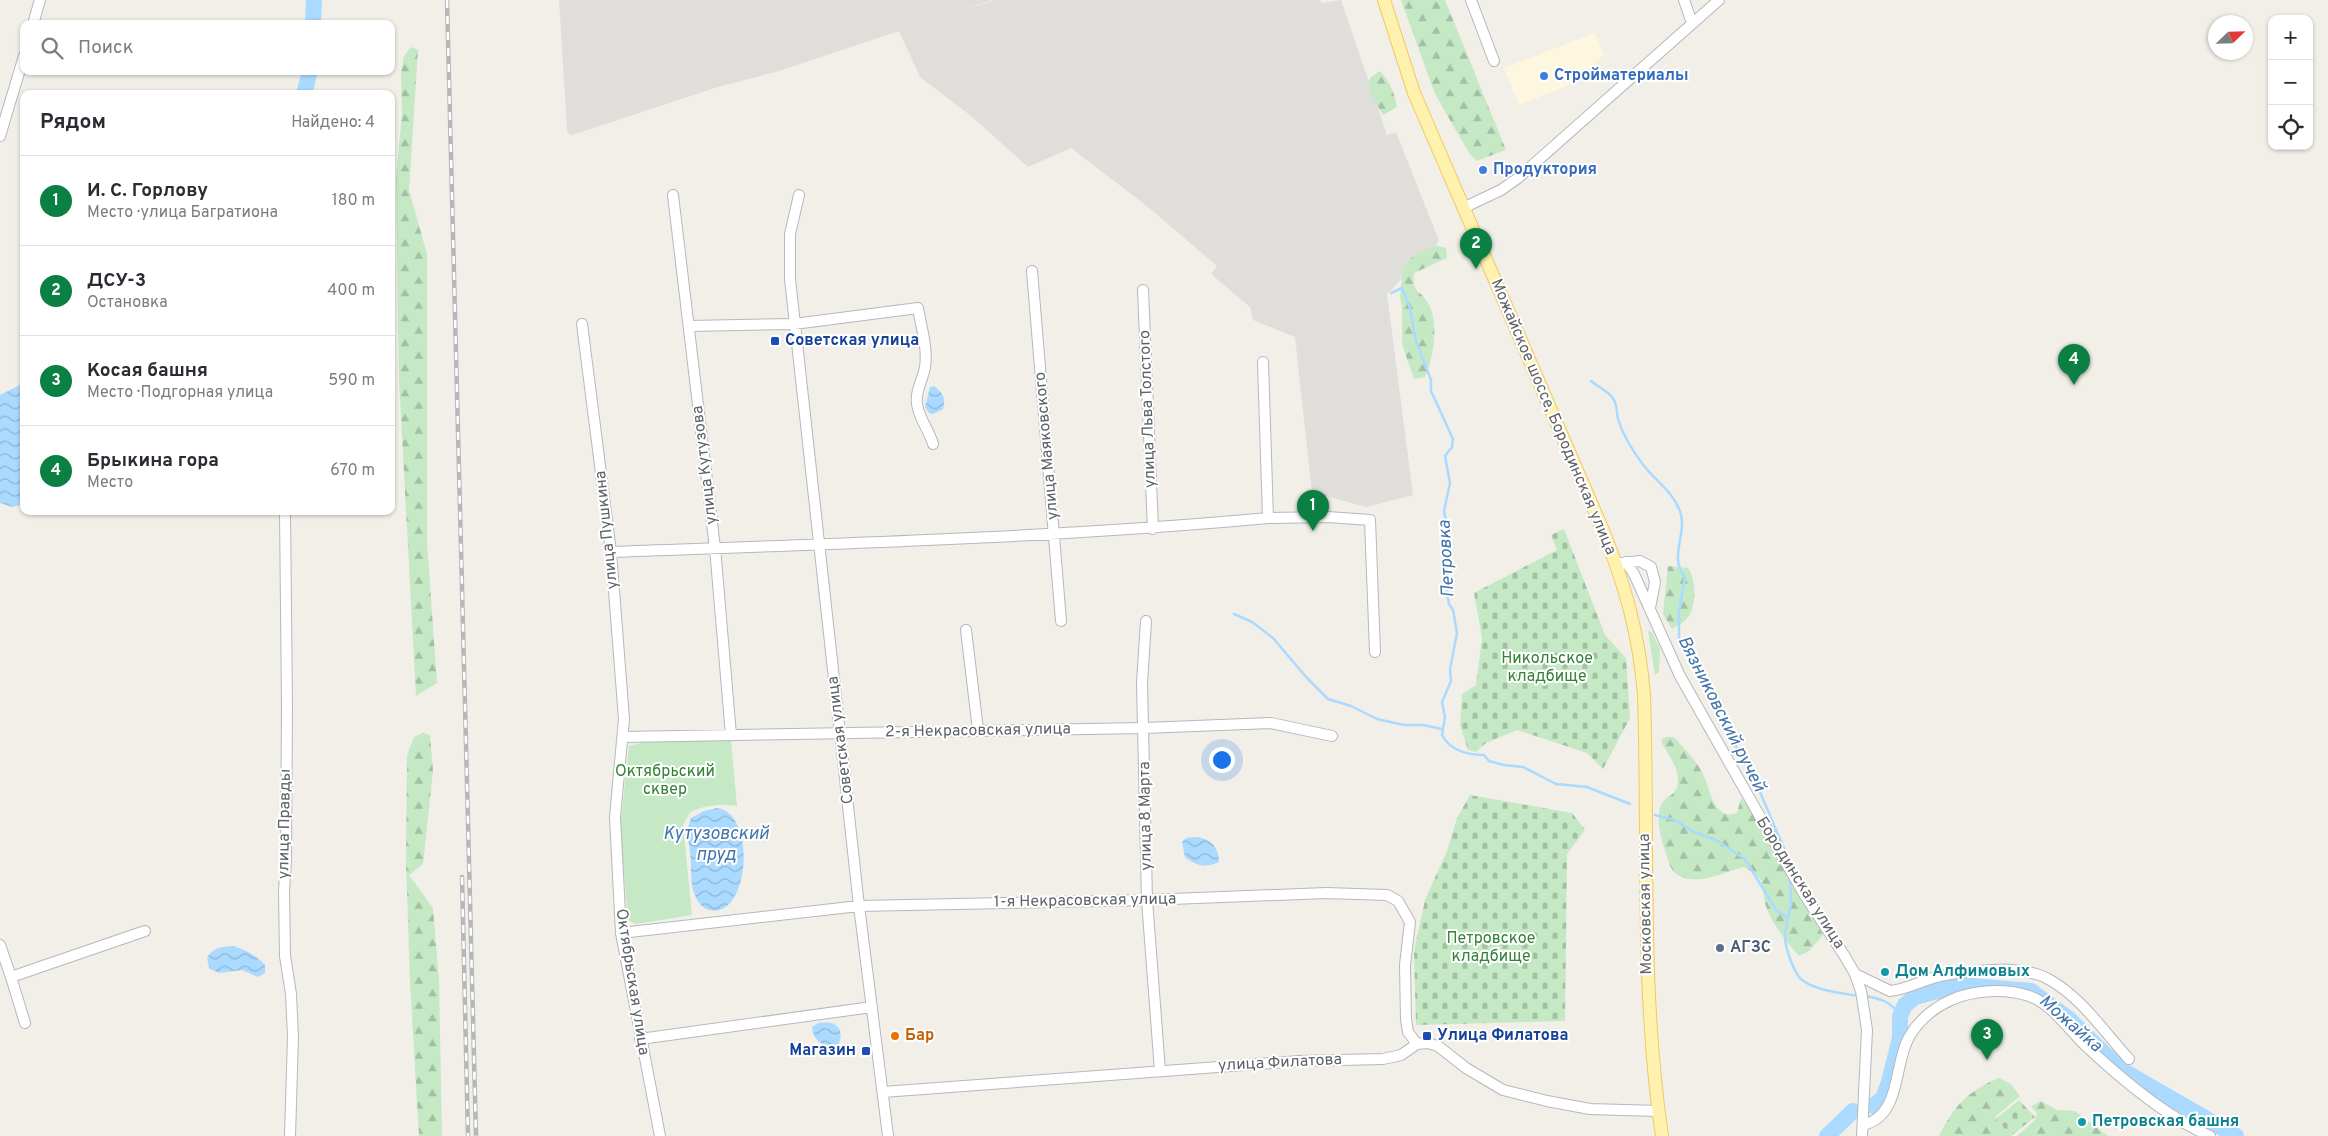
<!DOCTYPE html>
<html lang="ru">
<head>
<meta charset="utf-8">
<style>
	:root { --surface:#fff; --page:#f2f2f3; --text:#2b2b33; --muted:#7c7c81; --line:#e1e1e2; --accent:#0b8043 }
	body { margin:0; font-family:Overpass,sans-serif; background:var(--page); color:var(--text) }
	.controls { position:absolute; right:15px; top:15px; display:grid; overflow:hidden; border-radius:10px; box-shadow:0 1px 4px #0004 }
	.controls button { width:45px; height:45px; display:grid; place-items:center; padding:0; border:0; border-bottom:1px solid var(--line); background:var(--surface); color:var(--text); font:25px sans-serif }
	.compass { position:absolute; left:2208px; top:15px; width:45px; height:45px; border-radius:50%; background:var(--surface); box-shadow:0 1px 4px #0004; rotate:67deg }
	.you { position:absolute; left:1221px; top:759px; width:18px; height:18px; margin:-12px; border:4px solid #fff; border-radius:50%; background:#1a73e8; box-shadow:0 0 0 8px #1a73e833 }
	.badge { display:grid; place-items:center; width:32px; height:32px; border-radius:50%; background:var(--accent); color:#fff; font-size:16px; font-weight:700 }
	.pin { position:absolute; translate:-50% -41px; filter:drop-shadow(0 1px 2px #0008) }
	.pin::after { content:''; position:absolute; top:26px; width:18px; height:15px; background:inherit; clip-path:polygon(0 0,100% 0,50% 100%) }
	.list { margin:0; padding:0; list-style:none }
	h2 { display:flex; justify-content:space-between; align-items:center; height:65px; margin:0; padding:0 20px; font-size:21px }
	h2 small { font-size:16px; font-weight:400; color:var(--muted) }
	.list li { display:grid; grid-template-columns:32px 1fr auto; gap:15px; align-items:center; box-sizing:border-box; height:90px; padding:0 20px; border-top:1px solid var(--line) }
	.list b { display:block; font-size:19px; white-space:nowrap }
	.list p { margin:0; font-size:16px; white-space:nowrap; color:var(--muted) }
	.list em { font-size:16px; font-style:normal; color:var(--muted) }
	.icon { flex:none; width:28px; height:28px; fill:none; stroke:currentColor; stroke-width:2; stroke-linecap:round; stroke-linejoin:round }
	.map { position:relative; flex:none; width:2328px; height:1136px; overflow:hidden }
	.search { position:absolute; background:var(--surface); box-shadow:0 1px 4px #0004; left:20px; top:20px; width:375px; height:55px; display:flex; align-items:center; gap:12px; box-sizing:border-box; padding:0 18px; border-radius:10px; color:var(--muted); font-size:19px }
	.panel { position:absolute; background:var(--surface); box-shadow:0 1px 4px #0004; left:20px; top:90px; width:375px; height:425px; border-radius:10px }
	.map>svg:first-child { display:block }
</style>
</head>
<body>
<div class="map">
<svg width="2328" height="1136" viewBox="0 0 2328 1136">
	<defs>
		<pattern id="forest-firs" width="22" height="20" patternUnits="userSpaceOnUse" patternTransform="scale(1.25)"><rect width="22" height="20" fill="#c5e8c5"/><path d="M5 1l3.5 6h-7zM16 11l3.5 6h-7z" fill="#a3c0a4"/></pattern>
		<pattern id="cemetery-stones" width="16" height="16" patternUnits="userSpaceOnUse" patternTransform="scale(1.25)"><rect width="16" height="16" fill="#c5e8c5"/><path d="M2 7V4a2 2 0 0 1 4 0v3zM10 15v-3a2 2 0 0 1 4 0v3z" fill="#a3c0a4"/></pattern>
		<pattern id="water-waves" width="16" height="10" patternUnits="userSpaceOnUse" patternTransform="scale(1.25)"><rect width="16" height="10" fill="#aadaff"/><path d="M0 5q4-4 8 0t8 0" fill="none" stroke="#8eb4d2"/></pattern>
	</defs>
	<rect width="100%" height="100%" fill="#f1efe8"/>
	<path fill="#fef7e0" d="M 1595,33 L 1604,55 L 1571,84 L 1519,105 L 1504,68 Z"/>
	<path fill="#e0deda" d="M 559,0 L 992,0 L 953,14 L 995,0 L 1320,0 L 1322,3 L 1341,0 L 1387,135 L 1396,132 L 1439,241 L 1387,294 L 1413,495 L 1366,507 L 1312,492 L 1295,337 L 1253,320 L 1250,307 L 1211,274 L 1217,266 L 1148,207 L 1071,148 L 1028,167 L 971,116 L 920,77 L 899,31 L 779,71 L 718,87 L 572,135 L 568,134 L 567,129 Z"/>
	<path fill="#c5e8c5" d="M 1648,631 L 1652,632 L 1660,649 L 1659,672 L 1655,675 Z
		M 731,740 L 737,806 C 719,804 706,805 690,812 L 683,825 L 692,915 L 636,924 L 628,920 L 620,829 L 629,746 L 645,742 Z"/>
	<path fill="url(#forest-firs)" d="M 1401,0 L 1445,0 L 1506,150 L 1476,161 L 1469,153 L 1435,94 Z
		M 411,47 L 418,50 L 409,190 L 427,254 L 427,543 L 437,683 L 416,696 L 399,379 L 396,177 L 402,115 L 401,73 L 404,56 Z
		M 1380,71 C 1389,80 1395,94 1397,107 L 1383,115 L 1373,99 L 1368,82 L 1371,77 Z
		M 1435,245 L 1446,248 L 1447,258 L 1414,273 C 1412,294 1418,288 1426,300 C 1440,318 1434,357 1425,377 L 1414,379 L 1402,344 L 1402,306 L 1400,297 L 1403,269 L 1412,257 Z
		M 1668,566 L 1688,568 C 1696,579 1697,605 1688,617 C 1685,622 1677,626 1672,629 L 1663,614 Z
		M 423,733 L 430,735 L 433,771 L 423,864 L 409,875 L 433,908 L 439,981 L 442,1136 L 419,1136 L 410,982 L 406,861 L 407,755 L 414,737 Z
		M 1666,737 L 1674,737 C 1686,751 1700,764 1706,781 C 1710,791 1712,806 1722,812 C 1728,816 1732,814 1737,813 L 1741,798 L 1747,804 L 1823,935 L 1809,951 L 1799,956 C 1787,942 1774,927 1767,909 C 1759,886 1771,882 1744,867 C 1723,872 1693,889 1674,872 C 1669,867 1667,854 1664,847 C 1660,835 1656,818 1661,805 C 1666,795 1678,795 1678,782 C 1679,765 1666,754 1661,740 Z
		M 1999,1078 L 2011,1084 L 2020,1096 L 1995,1117 L 2011,1136 L 1939,1136 C 1952,1108 1970,1089 1999,1078 Z
		M 2041,1101 L 2057,1110 L 2075,1111 L 2108,1136 L 2017,1136 L 2035,1120 L 2037,1113 L 2031,1106 Z"/>
	<path fill="url(#cemetery-stones)" d="M 1564,529 L 1605,635 L 1626,658 L 1630,718 L 1603,769 L 1587,753 L 1517,730 L 1486,743 L 1476,752 L 1468,750 L 1460,725 L 1462,694 L 1476,685 L 1482,638 L 1474,593 L 1557,550 L 1551,535 Z
		M 1470,795 L 1572,813 L 1585,830 L 1567,854 L 1565,1021 L 1416,1025 L 1414,951 L 1425,900 L 1447,851 L 1457,818 Z
		M 2019,1100 L 2035,1117 L 2011,1136 L 1996,1119 Z"/>
	<path fill="url(#water-waves)" d="M 24,383 L 24,504 L 12,507 L 0,503 L 0,395 Z
		M 934,386 C 943,393 946,397 943,409 L 933,414 L 929,413 L 925,407 L 930,387 Z
		M 717,808 C 758,813 749,921 709,910 C 700,907 696,899 693,890 C 690,877 692,864 690,852 C 690,845 687,839 687,833 C 687,828 690,822 691,818 L 704,811 Z
		M 1196,837 C 1210,838 1219,847 1219,862 C 1206,868 1196,866 1185,857 L 1182,842 L 1186,838 Z
		M 233,946 C 246,950 256,955 265,965 L 265,973 L 258,977 L 242,970 L 219,973 L 209,968 L 207,958 C 214,947 220,947 233,946 Z
		M 818,1023 C 822,1023 827,1022 831,1023 C 842,1025 843,1039 837,1046 C 823,1047 813,1041 812,1027 Z"/>
	<g fill="none" stroke-linecap="round" stroke-linejoin="round">
		<path stroke="#aadaff" stroke-width="2.5" d="M 1391,293 L 1402,288 L 1410,308 L 1416,341 L 1431,380 L 1431,391 L 1453,439 L 1452,447 L 1445,456 L 1450,483 L 1444,511 L 1449,536 L 1447,593 L 1449,604 L 1453,610 L 1457,633 L 1450,669 L 1451,681 L 1442,702 L 1445,717 L 1442,735 C 1450,750 1467,755 1484,755 L 1489,761 L 1504,765 L 1523,767 L 1556,784 L 1587,787 L 1630,804
			M 1591,381 C 1597,386 1607,391 1612,397 C 1618,404 1616,411 1618,419 C 1623,435 1634,453 1644,466 C 1656,481 1673,492 1680,511 C 1688,534 1668,557 1685,577 L 1679,612 L 1679,638 L 1686,653 L 1703,674 L 1707,695 L 1713,707 L 1754,778 L 1786,853
			M 1234,614 L 1252,622 L 1273,638 L 1307,678 L 1328,699 L 1351,706 L 1377,719 L 1404,725 L 1423,725 L 1442,729
			M 1655,815 L 1675,820 L 1692,831 L 1716,840 L 1745,859 L 1776,910 L 1788,918 C 1787,924 1785,931 1785,937 C 1785,947 1794,974 1802,980 C 1817,991 1841,993 1858,996
			M 1788,918 L 1791,904 L 1790,877
			M 1864,996 C 1880,998 1892,1002 1900,1016"/>
		<path stroke="#aadaff" stroke-width="16" d="M 313,24 L 314,0
			M 304,94 L 310,71
			M 1873,1106 L 1883,1098 L 1889,1082 L 1900,1038 L 1900,1016 L 1905,1005 L 1915,997 L 1961,985 L 2031,991 L 2069,1019 L 2120,1069 L 2236,1136
			M 1827,1136 L 1853,1111"/>
		<g stroke="#b5b8bc" stroke-width="12">
			<path id="minor" d="M 1471,0 L 1494,61
				M 1684,0 L 1692,23
				M 33,24 L 40,0
				M 0,136 L 24,56
				M 673,195 L 715,548 L 731,735
				M 799,195 L 790,234 L 790,279 L 859,906 L 888,1136
				M 1463,208 L 1501,190 L 1518,178 L 1719,0
				M 1032,271 L 1061,621
				M 1143,290 L 1153,529
				M 582,324 L 611,552 L 624,719 L 615,817 L 621,933 L 660,1136
				M 689,326 L 794,324 L 918,308 C 921,326 928,349 925,367 C 923,380 915,390 917,404 C 919,419 929,430 933,444
				M 1263,362 L 1268,518 L 1328,517 L 1370,520 L 1375,652
				M 285,511 L 287,707 L 286,860 L 284,891 L 285,956 L 291,994 L 293,1037 L 290,1136
				M 611,552 C 830,544 1050,538 1268,518
				M 1626,562 L 1634,574 L 1680,676 L 1804,894 L 1844,955 L 1855,974 L 1861,991 L 1867,1030 L 1862,1136
				M 1621,563 L 1640,561 L 1651,567 L 1655,582 L 1650,608
				M 1146,621 L 1142,683 L 1147,900 L 1160,1071
				M 966,630 L 978,730
				M 623,737 L 1144,728 L 1271,723 L 1332,736
				M 621,933 L 859,906 L 1147,900 L 1326,893 L 1387,895 L 1398,901 L 1410,922 L 1405,965 L 1406,1019 L 1408,1032 L 1417,1044
				M 0,945 L 11,977 L 145,931
				M 1855,974 L 1890,991 C 1909,989 1926,978 1945,975 C 1976,970 2023,964 2050,980 C 2082,998 2105,1033 2129,1059
				M 11,977 L 25,1023
				M 640,1039 L 872,1007
				M 883,1092 L 1299,1061 L 1383,1059 L 1401,1055 L 1417,1044 L 1428,1043 L 1438,1046 L 1466,1068 L 1503,1090 L 1547,1101 L 1590,1109 L 1658,1111
				M 1863,1125 C 1902,1115 1893,1066 1909,1037 C 1919,1020 1933,1008 1951,1000 C 1973,990 2005,988 2029,996 C 2051,1003 2069,1030 2085,1045 C 2119,1077 2168,1118 2210,1136"/>
		</g>
		<g stroke="#f2c960" stroke-width="14">
			<path id="major" d="M 1384,0 L 1414,93 L 1602,528 C 1625,584 1639,634 1644,695 C 1649,843 1640,988 1662,1136"/>
		</g>
		<use href="#minor" stroke="#fff" stroke-width="10"/>
		<use href="#major" stroke="#fff2af" stroke-width="12"/>
		<g stroke="#b6b7b8" stroke-width="4.5">
			<path id="rail" d="M 447,0 L 476,1136
				M 462,877 L 468,1136"/>
		</g>
		<use href="#rail" stroke="#fff" stroke-width="2.5" stroke-dasharray="8" stroke-linecap="butt"/>
	</g>
	<g fill="#3f7fe0" stroke="#fff" stroke-width="2">
		<circle cx="1544" cy="76" r="5"/>
		<circle cx="1483" cy="170" r="5"/>
	</g>
	<g fill="#1a4fb4" stroke="#fff" stroke-width="2">
		<rect x="770" y="336" width="10" height="10" rx="2.5"/>
		<rect x="1422" y="1031" width="10" height="10" rx="2.5"/>
		<rect x="861" y="1046" width="10" height="10" rx="2.5"/>
	</g>
	<circle fill="#5c6f8a" stroke="#fff" stroke-width="2" cx="1720" cy="948" r="5"/>
	<g fill="#0f9aa8" stroke="#fff" stroke-width="2">
		<circle cx="1885" cy="972" r="5"/>
		<circle cx="2082" cy="1122" r="5"/>
	</g>
	<circle fill="#e8710a" stroke="#fff" stroke-width="2" cx="895" cy="1036" r="5"/>
	<g text-anchor="middle" dominant-baseline="central" stroke-width="4" stroke-linejoin="round" paint-order="stroke">
		<g font-size="16" font-weight="bold" fill="#366cbe" stroke="#fff" text-anchor="start">
			<text x="1554" y="76">Стройматериалы</text>
			<text x="1493" y="170">Продуктория</text>
		</g>
		<g font-size="16" font-weight="bold" fill="#164399" stroke="#fff" text-anchor="start">
			<text x="785" y="341">Советская улица</text>
			<text x="1437" y="1036">Улица Филатова</text>
			<text x="856" y="1051" text-anchor="end">Магазин</text>
		</g>
		<g font-size="16" fill="#5f6368" stroke="#fff">
			<text transform="translate(1148 409) rotate(-92)">улица Льва Толстого</text>
			<text transform="translate(1553 417) rotate(67)">Можайское шоссе, Бородинская улица</text>
			<text transform="translate(1047 446) rotate(-95)">улица Маяковского</text>
			<text transform="translate(705 465) rotate(-97)">улица Кутузова</text>
			<text transform="translate(607 530) rotate(-96)">улица Пушкина</text>
			<text transform="translate(978 731) rotate(-1)">2-я Некрасовская улица</text>
			<text transform="translate(841 740) rotate(-97)">Советская улица</text>
			<text transform="translate(1146 816) rotate(-91)">улица 8 Марта</text>
			<text transform="translate(285 824) rotate(-89)">улица Правды</text>
			<text transform="translate(1800 883) rotate(58)">Бородинская улица</text>
			<text transform="translate(1085 901) rotate(-1)">1-я Некрасовская улица</text>
			<text transform="translate(1646 904) rotate(-91)">Московская улица</text>
			<text transform="translate(632 982) rotate(81)">Октябрьская улица</text>
			<text transform="translate(1280 1063) rotate(-3)">улица Филатова</text>
		</g>
		<g font-size="16" fill="#348238" stroke="#fff">
			<text x="1547" y="659">Никольское<tspan x="1547" dy="18">кладбище</tspan></text>
			<text x="665" y="772">Октябрьский<tspan x="665" dy="18">сквер</tspan></text>
			<text x="1491" y="939">Петровское<tspan x="1491" dy="18">кладбище</tspan></text>
		</g>
		<g font-size="16" font-weight="bold" fill="#4e5e75" stroke="#fff" text-anchor="start">
			<text x="1730" y="948">АГЗС</text>
		</g>
		<g font-size="16" font-weight="bold" fill="#0d838f" stroke="#fff" text-anchor="start">
			<text x="1895" y="972">Дом Алфимовых</text>
			<text x="2092" y="1122">Петровская башня</text>
		</g>
		<g font-size="16" font-weight="bold" fill="#c56008" stroke="#fff" text-anchor="start">
			<text x="905" y="1036">Бар</text>
		</g>
		<g font-size="18" font-style="italic" fill="#4174aa" stroke="#fff">
			<text transform="translate(1447 559) rotate(-93)">Петровка</text>
			<text transform="translate(1721 714) rotate(63)">Вязниковский ручей</text>
			<text x="716" y="834">Кутузовский<tspan x="716" dy="21">пруд</tspan></text>
			<text transform="translate(2070 1024) rotate(41)">Можайка</text>
		</g>
	</g>
</svg>
<div class="controls">
<button>+</button>
<button>−</button>
<button><svg class="icon" aria-label="locate" viewBox="0 0 24 24"><circle cx="12" cy="12" r="6"/><path d="M12 2v4M12 18v4M2 12h4M18 12h4"/></svg></button>
</div>
<svg class="compass" viewBox="-18 -18 36 36"><path d="M0-13l5 13h-10z" fill="#e53935"/><path d="M0 13l5-13h-10z" fill="#7c7c81"/></svg>
<div class="you"></div>
<div class="pin badge" style="left:1313px;top:531px">1</div>
<div class="pin badge" style="left:1476px;top:269px">2</div>
<div class="pin badge" style="left:1987px;top:1060px">3</div>
<div class="pin badge" style="left:2074px;top:385px">4</div>
<div class="search"><svg class="icon" aria-label="search" viewBox="0 0 24 24"><circle cx="10" cy="10" r="6"/><path d="M15 15l6 6"/></svg>Поиск</div>
<section class="panel">
<h2>Рядом<small>Найдено: 4</small></h2>
<ul class="list">
<li><span class="badge">1</span><div><b>И. С. Горлову</b><p>Место · улица Багратиона</p></div><em>180 m</em></li>
<li><span class="badge">2</span><div><b>ДСУ-3</b><p>Остановка</p></div><em>400 m</em></li>
<li><span class="badge">3</span><div><b>Косая башня</b><p>Место · Подгорная улица</p></div><em>590 m</em></li>
<li><span class="badge">4</span><div><b>Брыкина гора</b><p>Место</p></div><em>670 m</em></li>
</ul>
</section>
</div>
</body>
</html>
